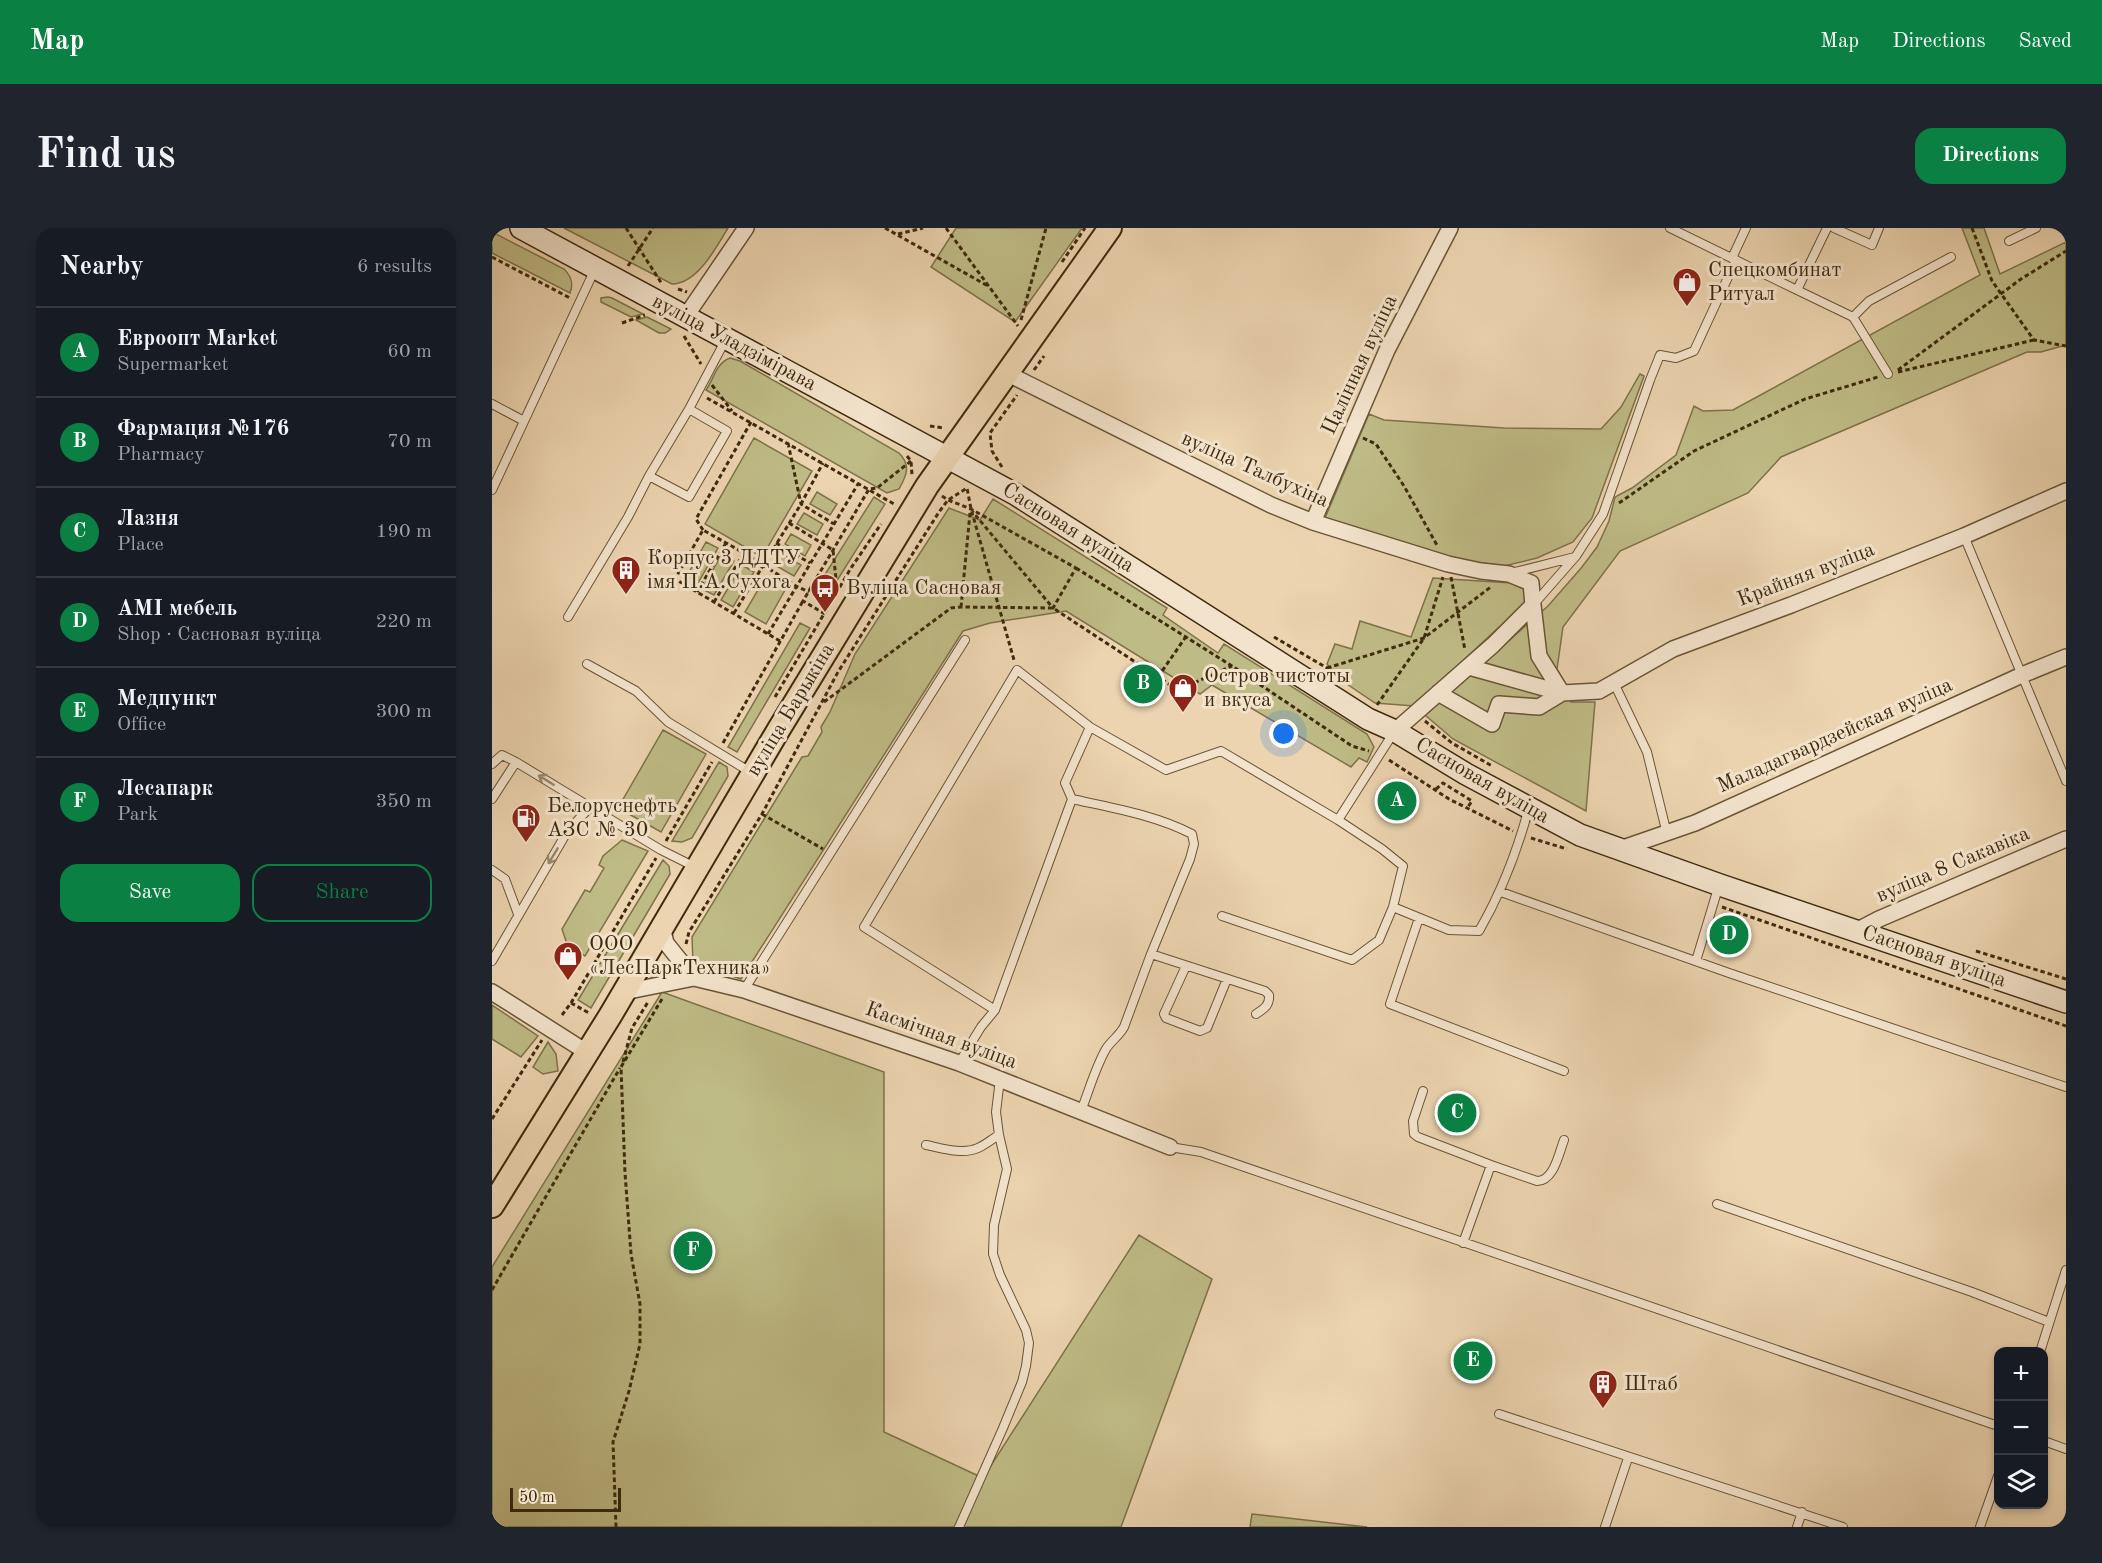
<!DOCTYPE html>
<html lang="en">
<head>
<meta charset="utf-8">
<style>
	:root { --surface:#171b24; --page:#20242c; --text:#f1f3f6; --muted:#9ea1a6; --line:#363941; --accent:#0b8043 }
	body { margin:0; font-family:"Old Standard TT",serif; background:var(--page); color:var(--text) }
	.controls { position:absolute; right:18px; bottom:18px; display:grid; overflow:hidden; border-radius:12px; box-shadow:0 3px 9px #0003 }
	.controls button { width:54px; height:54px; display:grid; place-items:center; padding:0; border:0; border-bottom:2px solid var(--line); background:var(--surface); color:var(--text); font:30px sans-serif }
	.scale { position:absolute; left:18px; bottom:15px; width:111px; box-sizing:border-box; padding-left:6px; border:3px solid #3e2a0d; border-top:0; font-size:16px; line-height:21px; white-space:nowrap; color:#3e2a0d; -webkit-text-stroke:4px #f3e3cc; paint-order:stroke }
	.you { position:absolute; left:792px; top:506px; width:21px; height:21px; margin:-15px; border:4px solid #fff; border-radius:50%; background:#1a73e8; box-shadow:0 0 0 9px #1a73e833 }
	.badge { display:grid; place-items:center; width:39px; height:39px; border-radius:50%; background:var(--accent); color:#fff; font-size:20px; font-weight:700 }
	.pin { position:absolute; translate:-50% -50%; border:3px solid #fff; box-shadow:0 2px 6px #0006 }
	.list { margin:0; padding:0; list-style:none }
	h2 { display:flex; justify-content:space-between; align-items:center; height:78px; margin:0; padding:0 24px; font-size:26px }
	h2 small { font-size:20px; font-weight:400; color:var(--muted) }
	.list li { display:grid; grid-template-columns:39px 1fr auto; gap:18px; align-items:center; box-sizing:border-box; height:90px; padding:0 24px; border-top:2px solid var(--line) }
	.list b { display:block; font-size:22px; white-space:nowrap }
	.list p { margin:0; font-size:20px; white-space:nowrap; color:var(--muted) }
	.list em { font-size:20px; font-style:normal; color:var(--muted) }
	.actions { display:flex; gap:12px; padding:18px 24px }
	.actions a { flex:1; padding:14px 0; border:2px solid var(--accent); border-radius:18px; text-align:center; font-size:21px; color:var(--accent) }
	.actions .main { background:var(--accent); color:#fff }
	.icon { flex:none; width:33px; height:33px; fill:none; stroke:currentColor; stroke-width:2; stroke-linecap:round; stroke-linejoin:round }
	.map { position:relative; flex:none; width:1574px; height:1299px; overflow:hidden; border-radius:18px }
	header { display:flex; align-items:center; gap:36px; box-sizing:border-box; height:84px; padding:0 30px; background:var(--accent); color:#fff }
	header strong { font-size:28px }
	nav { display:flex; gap:33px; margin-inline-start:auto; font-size:21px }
	.intro { display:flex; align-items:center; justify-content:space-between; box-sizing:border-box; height:144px; padding:0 36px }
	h1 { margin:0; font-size:42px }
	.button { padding:15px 27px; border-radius:18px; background:var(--accent); color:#fff; font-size:21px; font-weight:700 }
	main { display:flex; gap:36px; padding:0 36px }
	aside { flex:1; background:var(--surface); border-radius:18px; box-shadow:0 3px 9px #0003 }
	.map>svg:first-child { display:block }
</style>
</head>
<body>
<header>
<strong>Map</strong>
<nav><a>Map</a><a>Directions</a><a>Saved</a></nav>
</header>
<div class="intro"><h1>Find us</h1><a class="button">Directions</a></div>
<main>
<aside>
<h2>Nearby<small>6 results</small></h2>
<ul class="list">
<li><span class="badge">A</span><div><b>Евроопт Market</b><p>Supermarket</p></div><em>60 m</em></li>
<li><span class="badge">B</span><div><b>Фармация №176</b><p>Pharmacy</p></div><em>70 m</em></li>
<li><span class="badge">C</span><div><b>Лазня</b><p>Place</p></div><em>190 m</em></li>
<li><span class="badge">D</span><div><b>AMI мебель</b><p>Shop · Сасновая вуліца</p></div><em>220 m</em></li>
<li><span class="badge">E</span><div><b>Медпункт</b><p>Office</p></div><em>300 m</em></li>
<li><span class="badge">F</span><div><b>Лесапарк</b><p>Park</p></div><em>350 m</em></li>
</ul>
<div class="actions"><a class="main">Save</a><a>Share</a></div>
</aside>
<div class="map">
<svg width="1574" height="1299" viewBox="0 0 1574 1299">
	<rect width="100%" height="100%" fill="#ecd4b0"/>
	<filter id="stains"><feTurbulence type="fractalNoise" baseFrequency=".00333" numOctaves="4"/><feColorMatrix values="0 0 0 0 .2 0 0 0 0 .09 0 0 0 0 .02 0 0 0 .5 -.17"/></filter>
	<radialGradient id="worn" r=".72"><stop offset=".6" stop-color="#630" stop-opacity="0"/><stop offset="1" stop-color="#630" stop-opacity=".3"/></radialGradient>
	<path fill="#bfbb86" stroke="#7e724a" stroke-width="1.5" d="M 72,0 L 236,0 C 224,20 205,56 180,56 Z
		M 464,0 L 590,0 L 523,94 L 439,39 Z
		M 1470,0 L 1492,0 L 1508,46 L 1574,14 L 1574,117 L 1549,124 L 1535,124 L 1289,229 L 1256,265 L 1128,323 L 1071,399 L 1065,441 L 1074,457 L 1079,474 L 1103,474 L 1094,583 L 961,511 L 933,487 L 1056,378 L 1090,339 L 1105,319 L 1117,293 L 1123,269 L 1140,260 L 1184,227 L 1202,178 L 1211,183 L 1241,182 L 1488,47 Z
		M 0,4 L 72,41 C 79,48 82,55 78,65 L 0,25 Z
		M 116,69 L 120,70 L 151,86 L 139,89 L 109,74 L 109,70 Z
		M 155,89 L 179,101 L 173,105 L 167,105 L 144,92 Z
		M 238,130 L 248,133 L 407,225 C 419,237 415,247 407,261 L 395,265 L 214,162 C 222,151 224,135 238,130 Z
		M 1148,146 L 1152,148 L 1100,290 L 1081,314 L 1045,330 L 1012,338 L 963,331 L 833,290 L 877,186 L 892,192 L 1012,200 L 1109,201 L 1129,179 Z
		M 262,210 L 320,243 L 270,329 L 213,296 Z
		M 325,264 L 345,276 L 338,287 L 318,276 Z
		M 382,269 L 393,276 L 336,367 L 325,359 Z
		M 501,271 L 675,380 L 671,387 L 726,425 L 732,416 L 875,506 L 882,519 L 875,534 L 867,530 L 859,539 L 720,457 L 708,466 L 574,383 L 498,395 L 471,403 L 249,751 L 201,735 L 200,709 L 310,529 L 316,528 L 330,504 L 329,499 L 338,484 L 363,426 L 457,280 L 488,292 Z
		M 312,285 L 331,296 L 325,307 L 305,296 Z
		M 299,306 L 319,317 L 313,328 L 293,316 Z
		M 214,314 L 226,320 L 206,355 L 195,348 Z
		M 288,325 L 309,337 L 302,348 L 281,336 Z
		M 230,326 L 242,333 L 222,367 L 210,361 Z
		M 250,337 L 262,344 L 241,379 L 229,372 Z
		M 273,350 L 293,362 L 274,396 L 253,384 Z
		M 941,350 L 1020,355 L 1032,358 L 1033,375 L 922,478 L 883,475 L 849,452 L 835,436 L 843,416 L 860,421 L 868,393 L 919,409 Z
		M 308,395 L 318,400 L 245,524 L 236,519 Z
		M 171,502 L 214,526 L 169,604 L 126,580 Z
		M 227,534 L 235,539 L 236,548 L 200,610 L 190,614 L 180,613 Z
		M 130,612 L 156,623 L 93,728 L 75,716 L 70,701 L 93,662 L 98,664 L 112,640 L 107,637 L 111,628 Z
		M 171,632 L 177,638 L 178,646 L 99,780 L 86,772 Z
		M 167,735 L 181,741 L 181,747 L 161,752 L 159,750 Z
		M 170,764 L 392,844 L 392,1204 L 491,1250 L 647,1007 L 720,1051 L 629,1299 L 0,1299 L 0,1039 Z
		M 0,777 L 46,808 L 29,829 L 0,811 Z
		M 56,814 L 64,826 L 66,843 L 51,846 L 41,839 Z
		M 760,1286 L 875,1299 L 758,1299 Z"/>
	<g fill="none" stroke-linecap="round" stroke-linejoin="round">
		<g stroke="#6a5436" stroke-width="10">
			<path id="service" d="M 1178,0 L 1305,62
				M 1335,0 L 1305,62 L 1361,89
				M 1342,0 L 1380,17 L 1387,0
				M 1517,13 L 1544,0
				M 1240,30 L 1254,0
				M 1396,146 L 1361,89 L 1377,73 L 1459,29
				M 0,176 L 32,193
				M 197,181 L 235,203 L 197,269 L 157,248 L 197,181 L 234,111
				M 0,262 L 103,41
				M 1472,308 L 1574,553
				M 1019,345 L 1083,329
				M 1042,376 L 1084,328 L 1111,286 L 1158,152 L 1168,127 L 1184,130 L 1202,123 L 1244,32
				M 76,389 L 136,289 L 157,248
				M 95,436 L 144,463 L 176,494 L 260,545
				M 1122,455 L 1155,524 L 1175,606
				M 0,536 L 10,527 L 24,534 L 98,579
				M 0,571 L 24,534
				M 580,571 C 621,580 663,587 700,606 L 702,616 L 698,631 L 659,726 L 773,763 L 777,767 C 778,777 772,781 764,786
				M 0,642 L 13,651 L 26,686
				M 1009,664 L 1237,745 L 1574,859
				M 901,679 L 957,702 L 987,703 C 1010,663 1024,627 1036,583
				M 730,688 L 860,732 L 887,712 L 901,679 L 911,638 L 890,621 L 846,592 L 902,504
				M 927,690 L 898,776 L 1072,843
				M 0,733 L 75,604 L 98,579 L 169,622 L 203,639
				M 1204,733 L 1227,657
				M 694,738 L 672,786 L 674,790 L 708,803 L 715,800 L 735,751
				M 252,762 L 473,412
				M 503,782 L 372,699 L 525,442 L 598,499 L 674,542 L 729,523 L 846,592
				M 467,835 L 489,799 L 503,782 L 580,571 L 573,555 L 598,499
				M 931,863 L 921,893 L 922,906 L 926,909 L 999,937
				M 589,883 C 597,863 603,840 614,821 C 619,813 627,808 632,799 L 659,726
				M 434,917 C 450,920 470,927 486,920 C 493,917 500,911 507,907
				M 678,919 L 709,924 L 1506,1198
				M 1225,976 L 1480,1064 L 1557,1094
				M 971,1015 L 999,937 L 1045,953 C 1062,953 1067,925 1072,912
				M 1548,1124 L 1574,1042
				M 1007,1186 L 1351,1299
				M 1552,1213 L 1574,1221
				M 467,1299 L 511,1200 L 530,1154 L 534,1138 L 537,1115 L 534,1102 L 508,1047 L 501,1026 L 502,997 L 515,941 L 507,907 L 504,884 L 508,851
				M 1113,1299 L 1136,1230
				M 1305,1299 L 1310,1284
				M 1488,1299 L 1506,1248"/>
		</g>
		<g stroke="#6a5436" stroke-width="18">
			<path id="minor" d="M 194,88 L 254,0
				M 516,146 L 779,277 L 821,294 L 956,336 L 989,343 L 1017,346 L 1039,355 L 1041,377 L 1001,417 L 903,503
				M 821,294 L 895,122 L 958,0
				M 977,439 L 1070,465 L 1107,463 L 1181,421 L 1299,377 L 1472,308 L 1574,263
				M 946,465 L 1000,496 L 1007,476 L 1047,479 L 1070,465 L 1047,428 L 1041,377
				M 1128,621 L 1203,595 L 1530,447 L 1574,429
				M 1364,703 L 1387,691 L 1574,611
				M 202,750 L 252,762 L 467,835 L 678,919
				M 0,764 L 96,825
				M 132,764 L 202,750 L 174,715 L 170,699"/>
		</g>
		<g stroke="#3e2a0d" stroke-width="24">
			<path id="secondary" d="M 29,0 L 523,266 L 876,491 L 903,503 L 974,546 L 1088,607 L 1228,657 L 1574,774"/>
		</g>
		<g stroke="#3e2a0d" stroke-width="26">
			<path id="primary" d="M 0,978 L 118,788 L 287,501 L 435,258 L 618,0"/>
		</g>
		<path stroke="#3e2a0d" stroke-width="3" stroke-dasharray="4.5 3" stroke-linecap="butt" d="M 134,0 L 170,56
			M 393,0 L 496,58
			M 454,0 L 526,98
			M 1480,0 L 1500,53 L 1542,112 L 1574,118
			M 406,6 L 431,0
			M 0,29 L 78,70
			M 570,34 L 593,0
			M 136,38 L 161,0
			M 186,61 L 195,64
			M 529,92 L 554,0
			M 130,95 L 153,87
			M 192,108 L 209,136
			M 542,142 L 552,128
			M 1406,142 L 1529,51 L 1574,23
			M 1406,144 L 1542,112
			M 220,157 L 240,183
			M 215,170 L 402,276
			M 438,198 L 452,200
			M 871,210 L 884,216 L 912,258 L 946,319
			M 296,215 L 309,276 L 342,296
			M 415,228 L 419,233 L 420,247
			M 510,239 L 500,223 L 498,205 L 525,167
			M 450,268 L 456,272 L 479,281 L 584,340 L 561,380 L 480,283
			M 1127,275 L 1202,223 L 1313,171 L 1386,149
			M 297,295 L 341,322 L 345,361
			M 211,302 L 204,291 L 259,194
			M 284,315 L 318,335
			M 584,340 L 740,438 L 860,518 L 877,523
			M 959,349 L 973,422
			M 205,364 L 234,315
			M 222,374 L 252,325
			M 469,379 L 478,285
			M 242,385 L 309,276 L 331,235
			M 333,386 L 311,373 L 377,261 L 385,260 L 419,233
			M 276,406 L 366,256
			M 782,409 L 835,440 L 839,445
			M 288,413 L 183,351 L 211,302 L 252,325 L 304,358 L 317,364
			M 835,440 L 932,410 L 1000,358
			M 666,449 L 693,410
			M 283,469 L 359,340 L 389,296
			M 332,474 L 459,380 L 469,379 L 561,380 L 686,462 L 740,438
			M 885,477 L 932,410 L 951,349
			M 933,493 L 960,515 L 1000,538
			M 231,515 L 311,373
			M 897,532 L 957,571 L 1021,603
			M 944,561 L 951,555 L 980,573 L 975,580
			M 270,586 L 331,621
			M 1039,610 L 1075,621
			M 174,613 L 220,534
			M 1230,679 L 1574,798
			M 194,716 L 197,704 L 270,586 L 346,444 L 447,284 L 456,272 L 475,260 L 479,281 L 522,432
			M 1484,723 L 1574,751
			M 79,775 L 97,785
			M 70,787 L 79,775 L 164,630
			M 131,834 L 140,800 L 156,774
			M 0,891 L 50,812
			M 0,1062 L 128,840
			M 124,1299 L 121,1214 L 137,1163 L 148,1116 L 148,1076 L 139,1026 L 133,945 L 129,839 L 170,771"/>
		<use href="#service" stroke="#f3e3cc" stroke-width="8"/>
		<use href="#minor" stroke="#f3e3cc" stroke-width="15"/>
		<use href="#secondary" stroke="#f3e3cc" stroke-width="21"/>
		<use href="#primary" stroke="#ecd4b0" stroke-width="22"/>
	</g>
	<defs><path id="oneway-shaft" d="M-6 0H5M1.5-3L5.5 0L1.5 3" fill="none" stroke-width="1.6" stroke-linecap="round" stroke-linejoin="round" transform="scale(1.5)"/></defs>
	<g stroke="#98866c">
		<use href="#oneway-shaft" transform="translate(54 552) rotate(-148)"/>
		<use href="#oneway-shaft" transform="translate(61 628) rotate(121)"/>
	</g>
	<defs>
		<g id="shop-pin" transform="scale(1.5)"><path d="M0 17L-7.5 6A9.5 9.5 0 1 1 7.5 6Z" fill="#8f2418" stroke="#f3e3cc"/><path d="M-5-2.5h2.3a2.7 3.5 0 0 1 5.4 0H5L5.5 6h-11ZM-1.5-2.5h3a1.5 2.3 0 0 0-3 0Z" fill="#fff"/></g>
		<g id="building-pin" transform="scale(1.5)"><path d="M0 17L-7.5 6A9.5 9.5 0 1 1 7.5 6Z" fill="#8f2418" stroke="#f3e3cc"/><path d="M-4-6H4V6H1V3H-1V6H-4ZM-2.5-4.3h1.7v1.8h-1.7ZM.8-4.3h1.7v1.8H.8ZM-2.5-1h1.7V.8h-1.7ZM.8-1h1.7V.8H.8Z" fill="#fff"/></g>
		<g id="bus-pin" transform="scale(1.5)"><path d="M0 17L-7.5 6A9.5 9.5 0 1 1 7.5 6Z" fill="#8f2418" stroke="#f3e3cc"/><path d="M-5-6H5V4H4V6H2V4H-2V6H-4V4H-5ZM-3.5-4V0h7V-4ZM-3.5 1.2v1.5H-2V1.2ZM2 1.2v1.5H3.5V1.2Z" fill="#fff"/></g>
		<g id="fuel-pin" transform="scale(1.5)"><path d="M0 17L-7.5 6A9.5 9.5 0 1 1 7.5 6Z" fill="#8f2418" stroke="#f3e3cc"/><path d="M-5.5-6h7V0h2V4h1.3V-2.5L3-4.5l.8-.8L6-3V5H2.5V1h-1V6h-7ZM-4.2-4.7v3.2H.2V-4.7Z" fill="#fff"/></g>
	</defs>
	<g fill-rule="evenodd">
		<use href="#shop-pin" x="1195" y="54"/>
		<use href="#building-pin" x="134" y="342"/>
		<use href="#bus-pin" x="333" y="360"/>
		<use href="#shop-pin" x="691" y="460"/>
		<use href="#fuel-pin" x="34" y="590"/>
		<use href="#shop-pin" x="76" y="728"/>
		<use href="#building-pin" x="1111" y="1156"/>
	</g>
	<g text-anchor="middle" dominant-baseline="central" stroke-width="6" stroke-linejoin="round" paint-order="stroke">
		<g font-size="21" fill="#3e2a0d" stroke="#f3e3cc" text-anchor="start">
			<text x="1216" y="42">Спецкомбинат<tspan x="1216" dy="24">Ритуал</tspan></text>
			<text x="155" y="330">Корпус 3 ДДТУ<tspan x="155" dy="24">імя П.А.Сухога</tspan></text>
			<text x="354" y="360">Вуліца Сасновая</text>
			<text x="712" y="448">Остров чистоты<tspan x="712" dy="24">и вкуса</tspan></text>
			<text x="55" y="578">Белоруснефть<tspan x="55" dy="24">АЗС № 30</tspan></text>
			<text x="97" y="716">ООО<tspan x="97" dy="24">«ЛесПаркТехника»</tspan></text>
			<text x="1132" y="1156">Штаб</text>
		</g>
		<g font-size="21" fill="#3e2a0d" stroke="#f3e3cc">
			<text transform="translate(242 115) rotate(28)">вуліца Уладзімірава</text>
			<text transform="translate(868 137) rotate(-65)">Цалінная вуліца</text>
			<text transform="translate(763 242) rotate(24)">вуліца Талбухіна</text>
			<text transform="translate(576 300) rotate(32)">Сасновая вуліца</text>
			<text transform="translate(1314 347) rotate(-21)">Крайняя вуліца</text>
			<text transform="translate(299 482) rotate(-59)">вуліца Барыкіна</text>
			<text transform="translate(1343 508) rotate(-24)">Маладагвардзейская вуліца</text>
			<text transform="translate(990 553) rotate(30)">Сасновая вуліца</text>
			<text transform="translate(1461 637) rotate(-23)">вуліца 8 Сакавіка</text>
			<text transform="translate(1442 729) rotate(19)">Сасновая вуліца</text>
			<text transform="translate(449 808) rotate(20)">Касмічная вуліца</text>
		</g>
	</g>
	<rect width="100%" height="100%" filter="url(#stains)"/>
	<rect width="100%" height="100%" fill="url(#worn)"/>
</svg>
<div class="controls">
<button>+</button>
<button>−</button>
<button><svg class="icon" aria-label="layers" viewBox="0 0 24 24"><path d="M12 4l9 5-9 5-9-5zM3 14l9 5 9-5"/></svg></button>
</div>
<div class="scale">50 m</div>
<div class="you"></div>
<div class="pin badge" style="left:905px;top:573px">A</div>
<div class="pin badge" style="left:651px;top:456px">B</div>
<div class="pin badge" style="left:965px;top:885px">C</div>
<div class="pin badge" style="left:1237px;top:707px">D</div>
<div class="pin badge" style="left:981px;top:1133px">E</div>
<div class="pin badge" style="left:201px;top:1023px">F</div>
</div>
</main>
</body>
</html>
